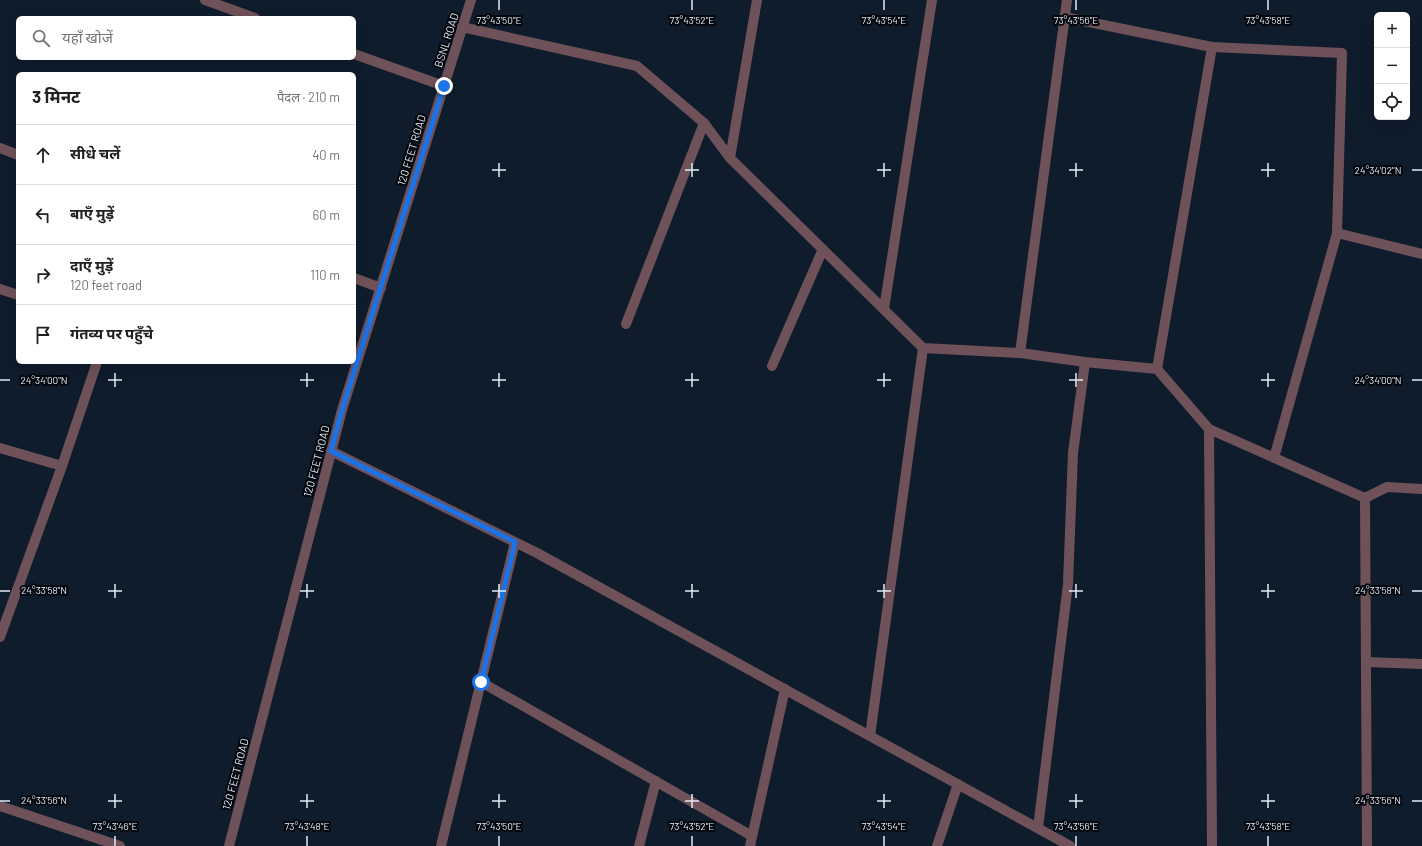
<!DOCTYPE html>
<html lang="hi">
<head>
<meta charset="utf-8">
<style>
	:root { --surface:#fff; --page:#f6f6f6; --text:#202124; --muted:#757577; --line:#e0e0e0 }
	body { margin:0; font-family:Barlow,"Noto Sans Devanagari",sans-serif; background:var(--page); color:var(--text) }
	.controls { position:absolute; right:12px; top:12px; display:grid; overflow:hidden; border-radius:6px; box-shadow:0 4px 16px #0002 }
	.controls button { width:36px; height:36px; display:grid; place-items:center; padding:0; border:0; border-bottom:1px solid var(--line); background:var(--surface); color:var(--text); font:20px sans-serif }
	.stop { position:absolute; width:12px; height:12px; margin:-9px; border:3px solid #1a73e8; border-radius:50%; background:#fff }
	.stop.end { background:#1a73e8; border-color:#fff; box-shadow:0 1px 4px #0008 }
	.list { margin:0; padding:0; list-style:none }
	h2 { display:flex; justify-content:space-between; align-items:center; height:52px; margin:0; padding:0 16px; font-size:17px }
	h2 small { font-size:13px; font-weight:400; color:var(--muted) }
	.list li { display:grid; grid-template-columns:26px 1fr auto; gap:12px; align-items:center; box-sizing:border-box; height:60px; padding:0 16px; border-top:1px solid var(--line) }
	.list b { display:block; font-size:15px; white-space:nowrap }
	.list p { margin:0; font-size:13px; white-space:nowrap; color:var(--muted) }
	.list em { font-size:13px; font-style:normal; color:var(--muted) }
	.icon { flex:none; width:22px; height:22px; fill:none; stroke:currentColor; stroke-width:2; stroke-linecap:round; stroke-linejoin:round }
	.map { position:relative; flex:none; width:1422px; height:846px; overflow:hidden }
	.search { position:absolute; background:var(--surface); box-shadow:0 4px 16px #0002; left:16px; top:16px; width:340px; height:44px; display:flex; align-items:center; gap:10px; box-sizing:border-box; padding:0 14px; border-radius:6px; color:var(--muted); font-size:15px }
	.panel { position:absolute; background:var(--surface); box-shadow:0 4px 16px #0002; left:16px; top:72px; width:340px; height:292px; border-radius:6px }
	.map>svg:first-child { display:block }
</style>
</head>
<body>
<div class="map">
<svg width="1422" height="846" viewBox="0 0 1422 846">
	<rect width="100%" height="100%" fill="#0f1c2c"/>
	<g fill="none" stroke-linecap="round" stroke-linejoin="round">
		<path stroke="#6f5259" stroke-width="10" d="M 1064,17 L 1212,47 L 1342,53 L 1337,233
			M 462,27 L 637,66 L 704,123 L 730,158 L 923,348 L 870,736
			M 0,148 L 18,155
			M 730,158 L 757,0
			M 354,278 L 381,288
			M 0,289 L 18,295
			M 884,309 L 932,0
			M 626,324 L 704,123
			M 923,348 L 1020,353 L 1085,362 L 1157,369 L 1209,429 L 1212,846
			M 1020,353 L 1067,0
			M 772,366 L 823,249
			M 1157,369 L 1212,47
			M 1209,429 L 1365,498 L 1367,846
			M 0,448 L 62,466 L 97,362
			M 331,451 L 537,553 L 1070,846
			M 1274,458 L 1337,233 L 1422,254
			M 1365,498 L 1387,487 L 1422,489
			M 0,637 L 62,466
			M 1366,662 L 1422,664
			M 481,682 L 752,836
			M 0,806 L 120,846
			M 1038,828 L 1068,584 L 1073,453 L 1085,362
			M 441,846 L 515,542
			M 639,846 L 656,781
			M 750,846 L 785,689
			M 937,846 L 958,784"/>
		<path stroke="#6f5259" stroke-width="10" d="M 205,0 L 255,18
			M 354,54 L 444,86
			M 229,846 L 342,410 L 471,0"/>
	</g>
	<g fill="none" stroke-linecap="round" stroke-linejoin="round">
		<path stroke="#1a73e8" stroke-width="5" d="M 444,86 L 342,410 L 331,451 L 515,542 L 481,682"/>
	</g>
	<path fill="none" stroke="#e1ebf6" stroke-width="1.5" d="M 499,0 L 499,10M 692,0 L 692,10M 884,0 L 884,10M 1076,0 L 1076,10M 1268,0 L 1268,10M 499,163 L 499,177M 692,163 L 692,177M 884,163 L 884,177M 1076,163 L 1076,177M 1268,163 L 1268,177M 492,170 L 506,170M 685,170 L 699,170M 877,170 L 891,170M 1069,170 L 1083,170M 1261,170 L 1275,170M 1412,170 L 1422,170M 115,373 L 115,387M 307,373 L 307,387M 499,373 L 499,387M 692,373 L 692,387M 884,373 L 884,387M 1076,373 L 1076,387M 1268,373 L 1268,387M 0,380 L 10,380M 108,380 L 122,380M 300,380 L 314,380M 492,380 L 506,380M 685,380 L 699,380M 877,380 L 891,380M 1069,380 L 1083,380M 1261,380 L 1275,380M 1412,380 L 1422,380M 115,584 L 115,598M 307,584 L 307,598M 499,584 L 499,598M 692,584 L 692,598M 884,584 L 884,598M 1076,584 L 1076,598M 1268,584 L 1268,598M 0,591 L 10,591M 108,591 L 122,591M 300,591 L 314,591M 492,591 L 506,591M 685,591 L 699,591M 877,591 L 891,591M 1069,591 L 1083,591M 1261,591 L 1275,591M 1412,591 L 1422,591M 115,794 L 115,808M 307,794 L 307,808M 499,794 L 499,808M 692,794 L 692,808M 884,794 L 884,808M 1076,794 L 1076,808M 1268,794 L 1268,808M 0,801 L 10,801M 108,801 L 122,801M 300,801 L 314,801M 492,801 L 506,801M 685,801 L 699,801M 877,801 L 891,801M 1069,801 L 1083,801M 1261,801 L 1275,801M 1412,801 L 1422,801M 115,836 L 115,846M 307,836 L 307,846M 499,836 L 499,846M 692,836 L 692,846M 884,836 L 884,846M 1076,836 L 1076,846M 1268,836 L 1268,846"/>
	<g text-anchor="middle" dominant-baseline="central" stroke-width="4" stroke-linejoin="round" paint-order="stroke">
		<g font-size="11" fill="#e1ebf6" stroke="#03070d">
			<text transform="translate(446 40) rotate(-72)">BSNL ROAD</text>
			<text transform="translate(411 150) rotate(-73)">120 FEET ROAD</text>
			<text transform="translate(316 461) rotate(-75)">120 FEET ROAD</text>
			<text transform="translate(235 774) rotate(-75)">120 FEET ROAD</text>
		</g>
	</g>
	<g font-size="10" text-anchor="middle" fill="#e1ebf6" stroke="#03070d" stroke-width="4" stroke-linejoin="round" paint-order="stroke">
		<text x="499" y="24">73°43'50"E</text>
		<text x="692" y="24">73°43'52"E</text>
		<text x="884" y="24">73°43'54"E</text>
		<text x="1076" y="24">73°43'56"E</text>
		<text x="1268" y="24">73°43'58"E</text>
		<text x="1378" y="174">24°34'02"N</text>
		<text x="44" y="384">24°34'00"N</text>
		<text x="1378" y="384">24°34'00"N</text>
		<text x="44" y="594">24°33'58"N</text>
		<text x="1378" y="594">24°33'58"N</text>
		<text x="44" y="804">24°33'56"N</text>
		<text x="1378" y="804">24°33'56"N</text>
		<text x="115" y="830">73°43'46"E</text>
		<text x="307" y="830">73°43'48"E</text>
		<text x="499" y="830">73°43'50"E</text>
		<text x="692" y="830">73°43'52"E</text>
		<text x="884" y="830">73°43'54"E</text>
		<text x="1076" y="830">73°43'56"E</text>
		<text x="1268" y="830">73°43'58"E</text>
	</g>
</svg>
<div class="controls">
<button>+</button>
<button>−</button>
<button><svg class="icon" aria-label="locate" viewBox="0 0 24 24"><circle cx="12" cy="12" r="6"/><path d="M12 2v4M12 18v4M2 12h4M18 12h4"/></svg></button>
</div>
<div class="stop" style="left:481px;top:682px"></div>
<div class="stop end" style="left:444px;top:86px"></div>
<div class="search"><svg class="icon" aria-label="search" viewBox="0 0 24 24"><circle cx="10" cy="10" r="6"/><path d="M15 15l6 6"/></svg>यहाँ खोजें</div>
<section class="panel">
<h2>3 मिनट<small>पैदल · 210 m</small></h2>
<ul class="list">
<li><svg class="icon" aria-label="ahead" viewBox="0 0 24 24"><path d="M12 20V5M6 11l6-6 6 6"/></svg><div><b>सीधे चलें</b></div><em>40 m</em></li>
<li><svg class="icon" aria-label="left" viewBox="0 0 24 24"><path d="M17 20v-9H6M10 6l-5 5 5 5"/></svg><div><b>बाएँ मुड़ें</b></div><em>60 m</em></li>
<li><svg class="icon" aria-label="right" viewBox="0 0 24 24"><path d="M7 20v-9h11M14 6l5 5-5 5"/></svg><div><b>दाएँ मुड़ें</b><p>120 feet road</p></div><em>110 m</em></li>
<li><svg class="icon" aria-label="arrive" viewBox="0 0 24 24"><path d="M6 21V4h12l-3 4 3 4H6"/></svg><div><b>गंतव्य पर पहुँचे</b></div></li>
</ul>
</section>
</div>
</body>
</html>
